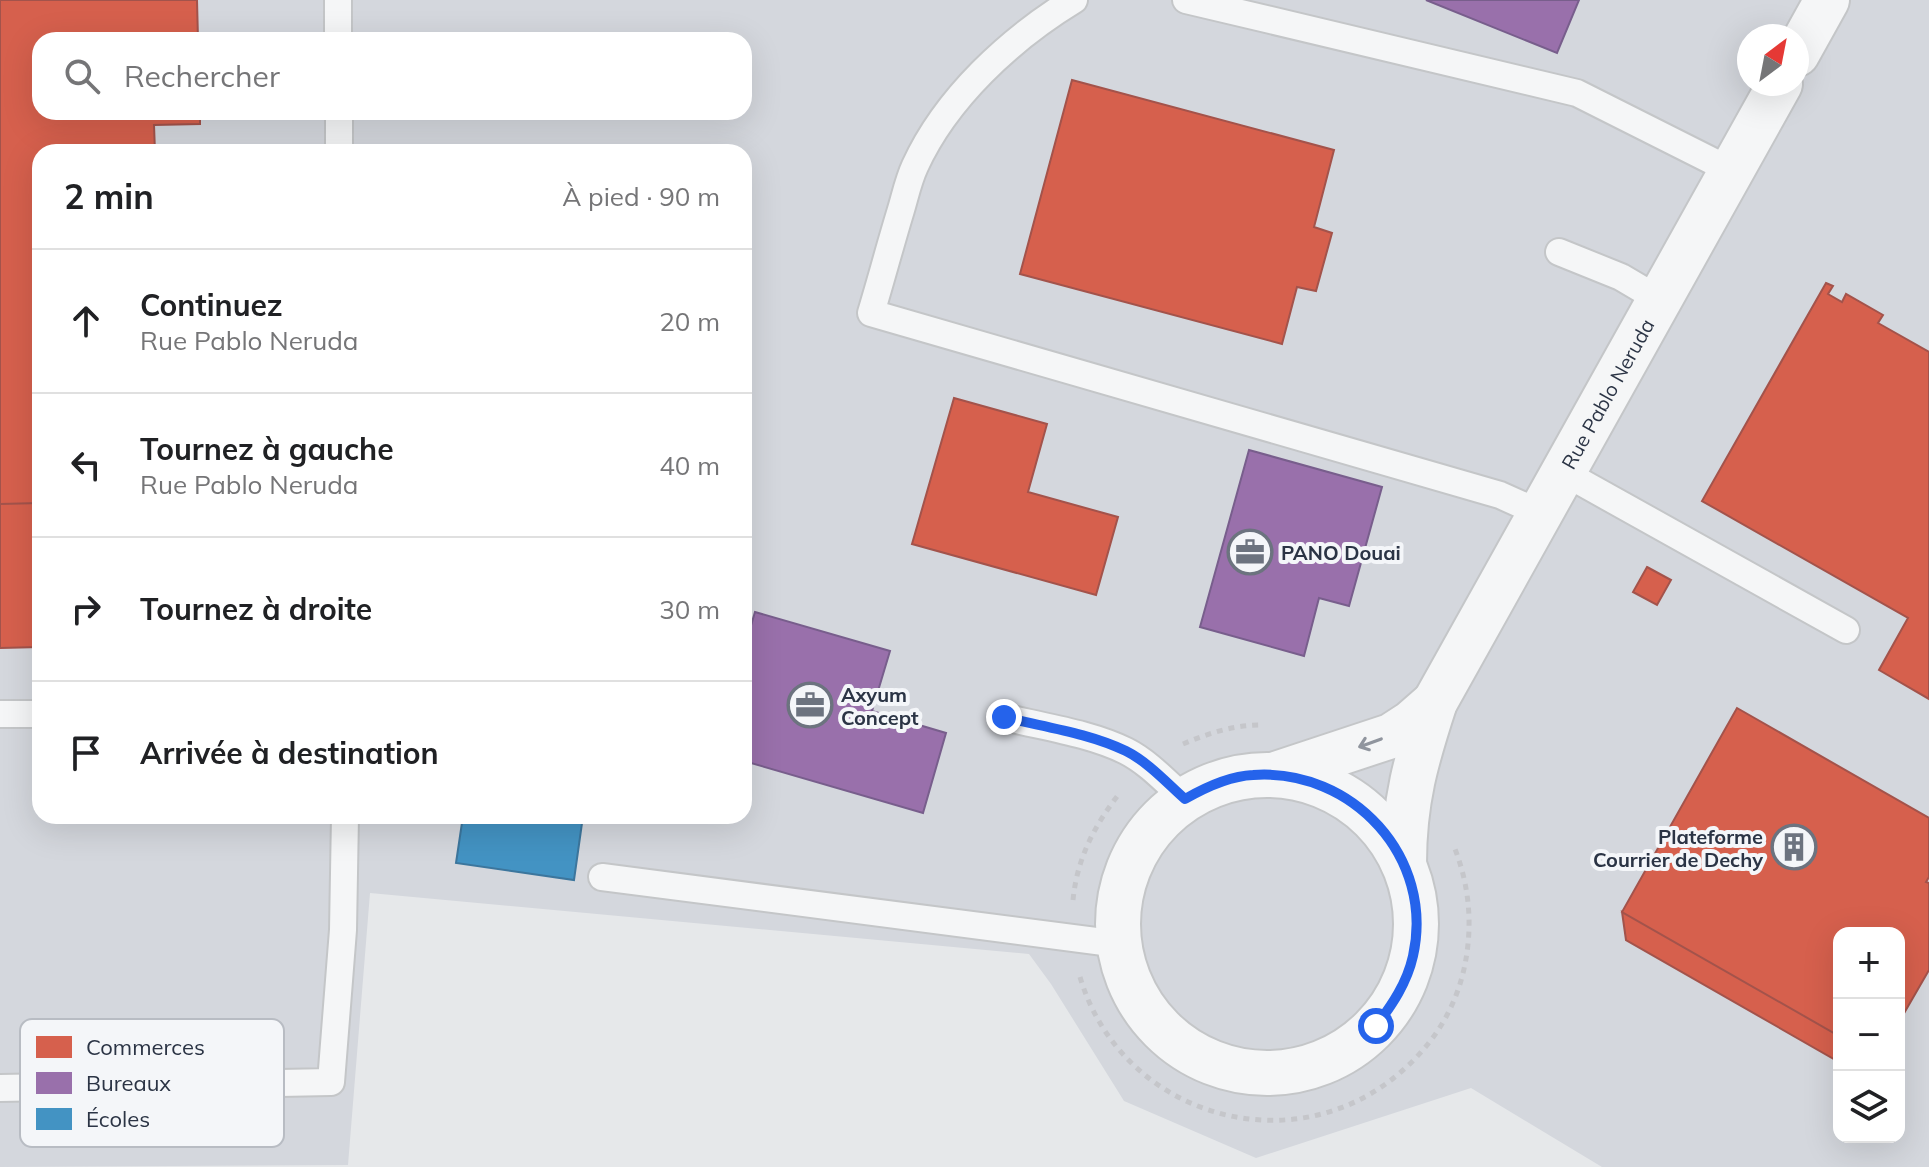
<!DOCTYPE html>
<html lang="fr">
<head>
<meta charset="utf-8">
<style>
	:root { --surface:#fff; --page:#f6f6f6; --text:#202124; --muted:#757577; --line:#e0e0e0 }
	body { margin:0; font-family:Mulish,sans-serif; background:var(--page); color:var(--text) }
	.controls { position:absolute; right:24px; bottom:24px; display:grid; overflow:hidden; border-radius:16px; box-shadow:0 8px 32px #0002 }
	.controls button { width:72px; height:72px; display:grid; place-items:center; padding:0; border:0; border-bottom:2px solid var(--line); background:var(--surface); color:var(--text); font:40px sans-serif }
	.compass { position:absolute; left:1737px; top:24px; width:72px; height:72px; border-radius:50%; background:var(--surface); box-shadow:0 8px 32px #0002; rotate:32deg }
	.stop { position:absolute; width:24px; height:24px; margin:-18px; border:6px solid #2563eb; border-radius:50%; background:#fff }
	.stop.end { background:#2563eb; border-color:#fff; box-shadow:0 2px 8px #0008 }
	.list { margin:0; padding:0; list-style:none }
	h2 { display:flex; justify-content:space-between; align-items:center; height:104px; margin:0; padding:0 32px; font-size:34px }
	h2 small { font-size:26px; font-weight:400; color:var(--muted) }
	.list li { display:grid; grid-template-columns:52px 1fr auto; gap:24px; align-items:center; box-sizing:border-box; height:144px; padding:0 32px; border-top:2px solid var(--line) }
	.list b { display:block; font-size:30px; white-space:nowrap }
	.list p { margin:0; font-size:26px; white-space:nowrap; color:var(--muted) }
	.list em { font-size:26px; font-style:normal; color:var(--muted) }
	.icon { flex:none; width:44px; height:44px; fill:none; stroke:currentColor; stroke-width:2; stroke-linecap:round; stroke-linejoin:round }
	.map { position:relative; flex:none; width:1929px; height:1167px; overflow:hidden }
	.search { position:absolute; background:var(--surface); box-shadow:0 8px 32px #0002; left:32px; top:32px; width:720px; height:88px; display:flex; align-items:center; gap:20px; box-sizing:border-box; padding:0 28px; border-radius:24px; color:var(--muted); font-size:30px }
	.panel { position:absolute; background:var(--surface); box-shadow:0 8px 32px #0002; left:32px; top:144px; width:720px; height:680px; border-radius:24px }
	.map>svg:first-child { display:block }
</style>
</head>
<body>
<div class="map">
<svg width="1929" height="1167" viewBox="0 0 1929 1167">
	<rect width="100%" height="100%" fill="#e6e8ea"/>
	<path fill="#d4d7dd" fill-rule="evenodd" d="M 0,0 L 1929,0 L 1929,1167 L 1602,1167 L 1471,1088 L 1256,1158 L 1124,1101 L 1051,984 L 1029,954 L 370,893 L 348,1165 L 0,1167 ZM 1749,36 L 1797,36 L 1797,84 L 1749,84 ZM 40,40 L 744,40 L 744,112 L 40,112 ZM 40,152 L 744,152 L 744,816 L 40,816 ZM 1839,933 L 1899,933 L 1899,1137 L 1839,1137 Z"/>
	<path fill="#d6604d" stroke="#a3534b" stroke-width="2" d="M 0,0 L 197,0 L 198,40 L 40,40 L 40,112 L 200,112 L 200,124 L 154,125 L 155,152 L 40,152 L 40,503 L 0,504 Z
		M 1072,80 L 1334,150 L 1314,227 L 1332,233 L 1316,291 L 1297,287 L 1282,344 L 1020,274 Z
		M 1826,283 L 1833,286 L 1828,294 L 1842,302 L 1846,294 L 1883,315 L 1878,323 L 1929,352 L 1929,699 L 1879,670 L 1908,618 L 1702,501 Z
		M 954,398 L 1047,424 L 1028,492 L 1118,517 L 1096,595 L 912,544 Z
		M 40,503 L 40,647 L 0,648 L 0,504 Z
		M 1647,567 L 1671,580 L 1657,605 L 1633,592 Z
		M 1737,708 L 1929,818 L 1929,877 L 1926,882 L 1929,883 L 1929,970 L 1899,1022 L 1899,933 L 1839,933 L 1839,1036 L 1622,912 Z
		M 1622,912 L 1839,1036 L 1839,1062 L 1626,940 Z"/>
	<path fill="#9970ab" stroke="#785e8c" stroke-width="2" d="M 1426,0 L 1579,0 L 1557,53 Z
		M 1249,450 L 1382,487 L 1349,606 L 1319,598 L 1304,656 L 1200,627 Z
		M 755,612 L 890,651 L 872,711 L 946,733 L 923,813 L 744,761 L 744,649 Z"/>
	<path fill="#4393c3" stroke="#3c769d" stroke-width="2" d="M 463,816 L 583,816 L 574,880 L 456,863 Z"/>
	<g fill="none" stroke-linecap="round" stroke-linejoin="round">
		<g stroke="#c4c6c8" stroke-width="30">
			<path id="lane" d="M 338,0 L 338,40
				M 1074,0 C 1010,39 946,98 915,166 C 908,181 905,197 900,213 C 890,246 881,280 871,313 L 1500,495 L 1540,513
				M 1186,0 L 1577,93 L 1732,171
				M 339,112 L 339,152
				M 1559,252 L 1621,277 L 1660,300
				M 1563,472 L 1846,630
				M 0,714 L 40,714
				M 1004,717 C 1044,727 1089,733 1126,751 C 1148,762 1167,783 1185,799
				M 602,877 L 1119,944
				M 0,1088 L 331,1082 L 343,930 L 345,816"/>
		</g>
		<g stroke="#c4c6c8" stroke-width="48">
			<g id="street">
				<path d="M 1797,54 L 1827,0"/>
				<path d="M 1276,774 L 1391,736 L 1411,723 L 1435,702"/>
				<circle cx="1267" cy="924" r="149"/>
				<path id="s1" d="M 1404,863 C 1404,801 1416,760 1435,702 L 1780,84"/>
			</g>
		</g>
		<path stroke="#c5c6ca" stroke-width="5" stroke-dasharray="6 6" stroke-linecap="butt" d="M 1183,744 C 1209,733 1234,725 1262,725
			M 1073,900 C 1077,859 1094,826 1119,794
			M 1080,977 C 1121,1116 1293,1167 1402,1071 C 1434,1043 1455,1009 1464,969 C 1473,928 1470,888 1455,849"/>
		<use href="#lane" stroke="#f5f6f7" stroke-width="26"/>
		<use href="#street" stroke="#f5f6f7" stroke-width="44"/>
	</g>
	<defs><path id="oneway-shaft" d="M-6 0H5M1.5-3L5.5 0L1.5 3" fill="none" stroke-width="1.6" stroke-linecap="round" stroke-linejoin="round" transform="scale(2)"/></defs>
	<use stroke="#90959e" href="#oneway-shaft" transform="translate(1370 743) rotate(160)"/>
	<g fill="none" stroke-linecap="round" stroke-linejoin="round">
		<path stroke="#2563eb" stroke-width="10" d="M 1004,717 C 1044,727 1089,733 1126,751 C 1148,762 1167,783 1185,799 C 1206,787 1229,776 1253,775 C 1353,768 1435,858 1413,956 C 1407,983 1392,1005 1376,1026"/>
	</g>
	<defs>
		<g id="office-ring" transform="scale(2.3)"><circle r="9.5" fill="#f4f6f9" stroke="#6c737f" stroke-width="1.5"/><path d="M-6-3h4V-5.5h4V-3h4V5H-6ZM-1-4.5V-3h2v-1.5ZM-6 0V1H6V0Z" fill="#6c737f"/></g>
		<g id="building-ring" transform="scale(2.3)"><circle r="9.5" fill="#f4f6f9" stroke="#6c737f" stroke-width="1.5"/><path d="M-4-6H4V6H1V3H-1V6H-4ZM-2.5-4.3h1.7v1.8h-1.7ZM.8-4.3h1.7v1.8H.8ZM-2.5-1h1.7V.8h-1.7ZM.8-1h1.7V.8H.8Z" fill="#6c737f"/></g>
	</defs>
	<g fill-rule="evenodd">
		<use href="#office-ring" x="1250" y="552"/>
		<use href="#office-ring" x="810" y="705"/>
		<use href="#building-ring" x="1794" y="847"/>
	</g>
	<g text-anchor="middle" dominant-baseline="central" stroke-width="8" stroke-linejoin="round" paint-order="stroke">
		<g font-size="20" fill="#2b3445" stroke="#f4f6f9">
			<text stroke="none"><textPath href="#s1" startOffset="518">Rue Pablo Neruda</textPath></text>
		</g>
		<g font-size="20" font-weight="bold" fill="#2b3445" stroke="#f4f6f9" text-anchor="start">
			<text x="1281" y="552">PANO Douai</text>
			<text x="841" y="694">Axyum<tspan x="841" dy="23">Concept</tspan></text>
			<text x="1763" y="836" text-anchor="end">Plateforme<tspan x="1763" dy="23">Courrier de Dechy</tspan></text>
		</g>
	</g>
	<rect x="20" y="1019" width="264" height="128" rx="12" fill="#f4f6f9" stroke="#b8bcc3" stroke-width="2"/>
	<rect x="36" y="1036" width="36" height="22" fill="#d6604d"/>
	<rect x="36" y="1072" width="36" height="22" fill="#9970ab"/>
	<rect x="36" y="1108" width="36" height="22" fill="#4393c3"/>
	<g font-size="22" fill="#2b3445">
		<text x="86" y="1055">Commerces</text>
		<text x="86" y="1091">Bureaux</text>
		<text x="86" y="1127">Écoles</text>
	</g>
</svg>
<div class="controls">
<button>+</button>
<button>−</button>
<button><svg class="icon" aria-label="layers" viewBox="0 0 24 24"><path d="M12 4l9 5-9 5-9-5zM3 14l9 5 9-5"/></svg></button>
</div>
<svg class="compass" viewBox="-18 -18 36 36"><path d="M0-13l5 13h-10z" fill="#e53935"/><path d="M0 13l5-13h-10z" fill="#757577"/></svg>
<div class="stop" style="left:1376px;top:1026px"></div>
<div class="stop end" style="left:1004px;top:717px"></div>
<div class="search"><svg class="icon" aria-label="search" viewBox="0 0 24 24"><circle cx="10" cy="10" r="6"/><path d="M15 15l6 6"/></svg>Rechercher</div>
<section class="panel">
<h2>2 min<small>À pied · 90 m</small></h2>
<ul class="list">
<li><svg class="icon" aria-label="ahead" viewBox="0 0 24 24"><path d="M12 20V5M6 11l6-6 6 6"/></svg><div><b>Continuez</b><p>Rue Pablo Neruda</p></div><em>20 m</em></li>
<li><svg class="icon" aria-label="left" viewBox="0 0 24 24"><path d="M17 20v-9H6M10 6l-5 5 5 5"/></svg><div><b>Tournez à gauche</b><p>Rue Pablo Neruda</p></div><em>40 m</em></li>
<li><svg class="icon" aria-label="right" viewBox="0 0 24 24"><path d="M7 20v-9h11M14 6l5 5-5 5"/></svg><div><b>Tournez à droite</b></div><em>30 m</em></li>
<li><svg class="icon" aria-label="arrive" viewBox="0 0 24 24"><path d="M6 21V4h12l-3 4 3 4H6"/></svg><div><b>Arrivée à destination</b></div></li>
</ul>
</section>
</div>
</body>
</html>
